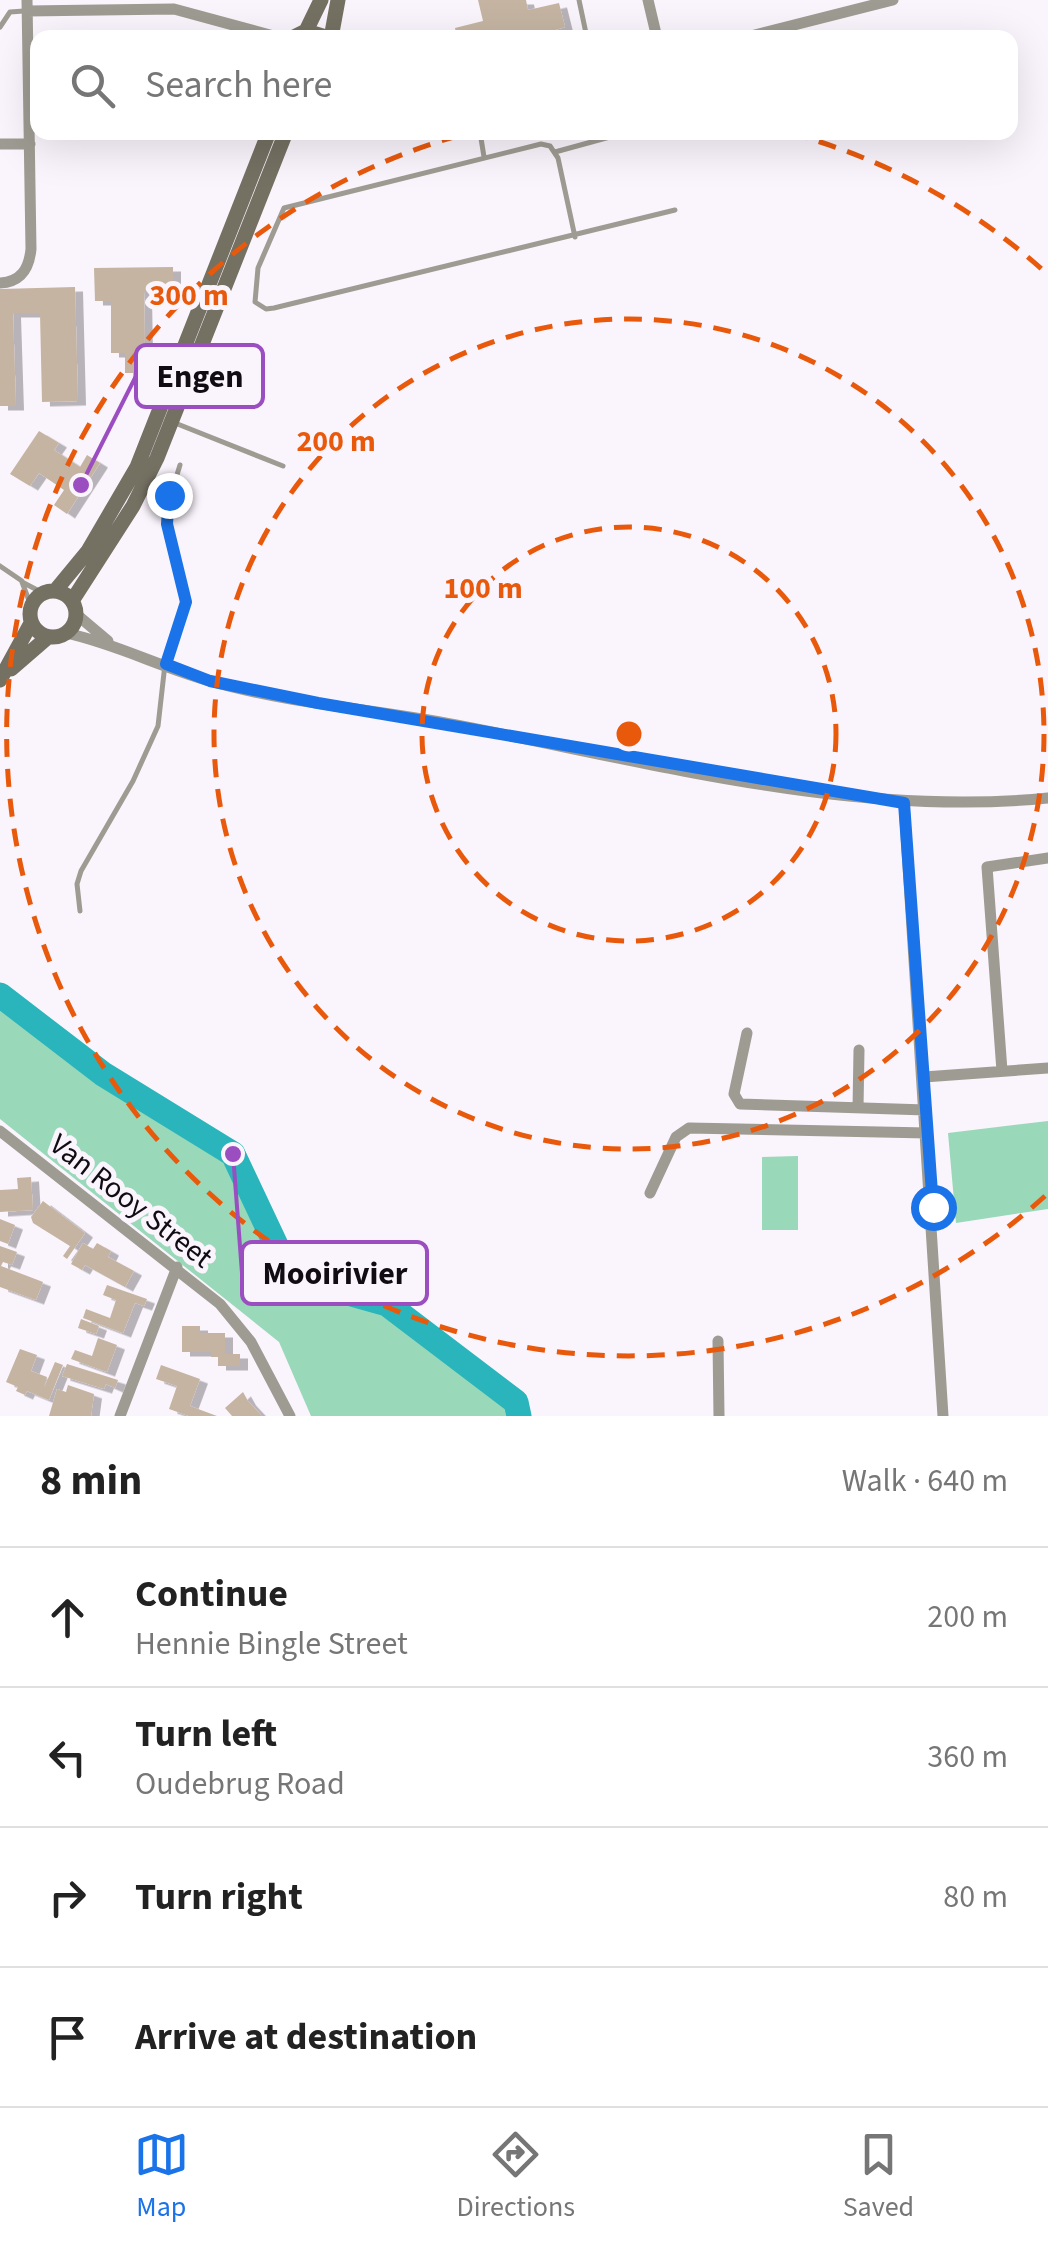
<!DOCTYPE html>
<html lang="en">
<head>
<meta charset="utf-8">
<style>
	:root { --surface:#fff; --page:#f2f2f2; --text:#222; --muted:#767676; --line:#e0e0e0; --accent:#1a73e8 }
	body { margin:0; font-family:"Source Sans 3",sans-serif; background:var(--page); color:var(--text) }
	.stop { position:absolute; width:30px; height:30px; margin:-22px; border:8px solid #1a73e8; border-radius:50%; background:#fff }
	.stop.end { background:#1a73e8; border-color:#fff; box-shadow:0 2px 10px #0008 }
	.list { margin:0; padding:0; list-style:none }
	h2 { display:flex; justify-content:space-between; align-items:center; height:130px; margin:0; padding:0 40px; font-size:42px }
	h2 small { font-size:32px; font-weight:400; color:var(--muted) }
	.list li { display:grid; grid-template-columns:65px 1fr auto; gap:30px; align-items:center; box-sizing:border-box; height:140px; padding:0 40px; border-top:2px solid var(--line) }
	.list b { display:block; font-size:38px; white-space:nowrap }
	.list p { margin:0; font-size:32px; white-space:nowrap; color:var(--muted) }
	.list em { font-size:32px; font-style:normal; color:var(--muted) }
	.icon { flex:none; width:55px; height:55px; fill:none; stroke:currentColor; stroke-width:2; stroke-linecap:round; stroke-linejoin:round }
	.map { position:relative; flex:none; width:1048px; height:1416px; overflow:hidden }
	.search { position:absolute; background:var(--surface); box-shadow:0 10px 40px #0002; left:30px; right:30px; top:30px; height:110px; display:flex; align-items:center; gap:25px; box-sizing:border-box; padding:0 35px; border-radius:20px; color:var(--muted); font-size:38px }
	.sheet { height:690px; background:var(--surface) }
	nav { display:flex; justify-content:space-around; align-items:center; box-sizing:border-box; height:140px; border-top:2px solid var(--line); background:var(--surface); font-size:28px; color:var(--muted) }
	nav a { display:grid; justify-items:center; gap:5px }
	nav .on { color:var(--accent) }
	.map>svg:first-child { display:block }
</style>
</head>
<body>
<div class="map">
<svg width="1048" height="1416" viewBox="0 0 1048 1416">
	<defs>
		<filter id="shadow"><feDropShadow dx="8" dy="4.5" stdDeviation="0" flood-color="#0004"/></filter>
	</defs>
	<rect width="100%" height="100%" fill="#faf4fc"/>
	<path fill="#99d8b9" d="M 0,995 L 103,1074 L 233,1154 L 291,1277 L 387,1304 L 516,1402 L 519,1416 L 311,1416 L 279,1342 L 0,1119 Z
		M 1048,1121 L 1048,1209 L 956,1223 L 948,1133 Z
		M 798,1156 L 798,1230 L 762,1230 L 762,1157 Z"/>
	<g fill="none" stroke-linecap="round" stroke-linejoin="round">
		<path stroke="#29b5bb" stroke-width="25" d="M 0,995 L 103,1074 L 233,1154 L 291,1277 L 387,1304 L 516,1402 L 519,1416"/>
	</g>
	<path fill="#c5b4a2" filter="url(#shadow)" d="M 478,0 L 526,0 L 528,10 L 559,3 L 565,27 L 528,38 L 457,38 L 455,28 L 483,21 Z
		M 173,267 L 173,292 L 144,292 L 145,350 L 140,350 L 140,373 L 125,373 L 125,353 L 111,353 L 111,301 L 95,301 L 94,268 Z
		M 75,287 L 78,401 L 42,402 L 40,313 L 13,313 L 16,406 L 0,406 L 0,289 Z
		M 39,431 L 59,443 L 54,450 L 80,467 L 87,455 L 100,463 L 67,514 L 54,505 L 64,490 L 39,473 L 30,486 L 10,474 Z
		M 31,1177 L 33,1210 L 0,1212 L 0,1190 L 18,1189 L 17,1178 Z
		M 43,1201 L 85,1233 L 67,1259 L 63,1256 L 70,1246 L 33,1223 L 31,1217 Z
		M 0,1219 L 15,1225 L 8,1244 L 0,1241 Z
		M 83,1243 L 93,1249 L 97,1243 L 111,1251 L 108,1257 L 134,1271 L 125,1287 L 85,1265 L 82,1270 L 71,1264 Z
		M 0,1246 L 17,1252 L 12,1265 L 3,1262 L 1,1266 L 43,1282 L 36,1300 L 0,1287 Z
		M 107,1285 L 147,1299 L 144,1306 L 135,1303 L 123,1333 L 83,1318 L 86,1309 L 110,1318 L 116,1300 L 103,1295 Z
		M 81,1319 L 99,1326 L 96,1334 L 78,1328 Z
		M 182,1326 L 200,1326 L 200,1333 L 225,1333 L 225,1354 L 240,1354 L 240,1366 L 218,1366 L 218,1357 L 211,1357 L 211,1352 L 182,1352 Z
		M 98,1338 L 117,1345 L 107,1372 L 71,1359 L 75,1350 L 92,1356 Z
		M 20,1349 L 37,1355 L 31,1371 L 47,1377 L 44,1388 L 55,1362 L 63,1365 L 49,1400 L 27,1391 L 25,1395 L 16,1391 L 18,1387 L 6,1382 Z
		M 67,1364 L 118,1380 L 115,1388 L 106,1384 L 104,1389 L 62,1376 Z
		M 161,1365 L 200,1379 L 190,1406 L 217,1416 L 189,1416 L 169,1409 L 177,1386 L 156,1379 Z
		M 68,1385 L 94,1394 L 91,1416 L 49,1416 L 57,1389 L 66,1392 Z
		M 243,1392 L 248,1401 L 262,1416 L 232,1416 L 225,1408 Z"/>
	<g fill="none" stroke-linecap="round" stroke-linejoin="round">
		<path stroke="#9e9b92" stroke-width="5" d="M 579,0 L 587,38
			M 0,27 L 10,12 L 24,11
			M 480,132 L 484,157
			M 555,152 L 628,132
			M 575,237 L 558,158 L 550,146 L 541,144 L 284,208 L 258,268 L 255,302 L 266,309 L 274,308 L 675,210
			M 175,423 L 283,466
			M 0,566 L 22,581
			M 31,606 L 22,582 L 43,593
			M 80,911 L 77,884 L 81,871 L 133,781 L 158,726 L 165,664 L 186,601 L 166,510 L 180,465"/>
		<path stroke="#9e9b92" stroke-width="11" d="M 648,0 L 657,38
			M 27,11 L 174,9 L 281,38
			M 743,38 L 893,0
			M 0,144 L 30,144
			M 0,283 C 21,282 29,269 31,249 L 27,0
			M 76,614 L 108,641
			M 66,633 C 116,644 160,667 210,681 C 290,704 374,709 456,725 C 649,762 851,818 1048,798
			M 904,803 L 943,1416
			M 747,1033 L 734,1094 L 740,1104 L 926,1110
			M 1002,1071 L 987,867 L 1048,858
			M 924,1077 L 1048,1068
			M 858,1108 L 859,1050
			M 0,1131 L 220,1304 L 251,1342 L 290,1416
			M 650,1193 L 676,1137 L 689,1128 L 927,1133
			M 718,1341 L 719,1416
			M 120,1416 L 177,1267"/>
		<path stroke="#747062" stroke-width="15" d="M 306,31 L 321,0
			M 292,38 L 306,31 L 329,38
			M 331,38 L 338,0
			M30 614a23 23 0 1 1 46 0a23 23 0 1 1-46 0Z
			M 55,591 L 88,551 L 137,467 L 269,132
			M 72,601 L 133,506 L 157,458 L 286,132
			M 11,669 L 48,637
			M 0,680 L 31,623"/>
	</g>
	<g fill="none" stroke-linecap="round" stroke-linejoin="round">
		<path stroke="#1a73e8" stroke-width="12" d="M 169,495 L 167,524 L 186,602 L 166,664 L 210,681 L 318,703 L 904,803 L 933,1207"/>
	</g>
	<g fill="none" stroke="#e8590c" stroke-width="5" stroke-dasharray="18 12">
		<circle cx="629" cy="734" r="207"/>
		<circle cx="629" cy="734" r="415"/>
		<path d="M1045 1196A622 622 0 1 1 468 133M790 133A622 622 0 0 1 1045 272"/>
	</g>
	<g text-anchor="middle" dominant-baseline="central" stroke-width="10" stroke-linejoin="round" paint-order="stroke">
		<g font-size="30" fill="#110c13" stroke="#faf4fc">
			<text transform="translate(131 1201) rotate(38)">Van Rooy Street</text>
		</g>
	</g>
	<circle cx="629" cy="734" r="15" fill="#e8590c" stroke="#faf4fc" stroke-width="5"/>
	<g font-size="30" text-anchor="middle" font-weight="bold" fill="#e8590c" stroke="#faf4fc" stroke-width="10" stroke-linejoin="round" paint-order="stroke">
		<text x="189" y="305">300 m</text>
		<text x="336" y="451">200 m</text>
		<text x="483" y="598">100 m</text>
	</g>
	<path fill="none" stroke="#9b4ec0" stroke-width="4" d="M81 485L136 376M233 1154L242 1273"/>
	<g fill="#9b4ec0" stroke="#faf4fc" stroke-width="4">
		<circle cx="81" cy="485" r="10"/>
		<circle cx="233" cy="1154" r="10"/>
	</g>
	<g fill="#faf4fc" stroke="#9b4ec0" stroke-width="4">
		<rect x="136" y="345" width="127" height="62" rx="10"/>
		<rect x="242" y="1242" width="185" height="62" rx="10"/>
	</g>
	<g font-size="32" text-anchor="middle" font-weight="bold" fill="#110c13">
		<text x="200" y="387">Engen</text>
		<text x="335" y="1284">Mooirivier</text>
	</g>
</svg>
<div class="stop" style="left:933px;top:1207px"></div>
<div class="stop end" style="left:169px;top:495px"></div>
<div class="search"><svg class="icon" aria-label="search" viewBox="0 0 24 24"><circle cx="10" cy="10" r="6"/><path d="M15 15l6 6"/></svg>Search here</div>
</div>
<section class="sheet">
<h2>8 min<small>Walk · 640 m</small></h2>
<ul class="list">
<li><svg class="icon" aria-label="ahead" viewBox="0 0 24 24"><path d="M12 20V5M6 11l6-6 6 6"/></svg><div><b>Continue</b><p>Hennie Bingle Street</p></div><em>200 m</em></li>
<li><svg class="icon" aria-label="left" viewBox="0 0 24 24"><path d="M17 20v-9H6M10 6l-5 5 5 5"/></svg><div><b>Turn left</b><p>Oudebrug Road</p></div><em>360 m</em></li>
<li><svg class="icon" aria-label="right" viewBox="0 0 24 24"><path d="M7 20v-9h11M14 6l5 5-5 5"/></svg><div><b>Turn right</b></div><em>80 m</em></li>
<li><svg class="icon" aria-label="arrive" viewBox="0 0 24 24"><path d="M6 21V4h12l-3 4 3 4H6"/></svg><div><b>Arrive at destination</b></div></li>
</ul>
</section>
<nav>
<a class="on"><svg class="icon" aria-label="map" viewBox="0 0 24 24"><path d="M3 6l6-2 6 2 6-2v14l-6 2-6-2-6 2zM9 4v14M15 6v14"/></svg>Map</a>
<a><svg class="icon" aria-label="directions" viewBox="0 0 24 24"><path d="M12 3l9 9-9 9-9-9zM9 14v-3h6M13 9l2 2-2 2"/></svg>Directions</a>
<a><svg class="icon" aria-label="saved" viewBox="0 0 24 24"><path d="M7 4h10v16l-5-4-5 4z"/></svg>Saved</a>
</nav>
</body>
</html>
